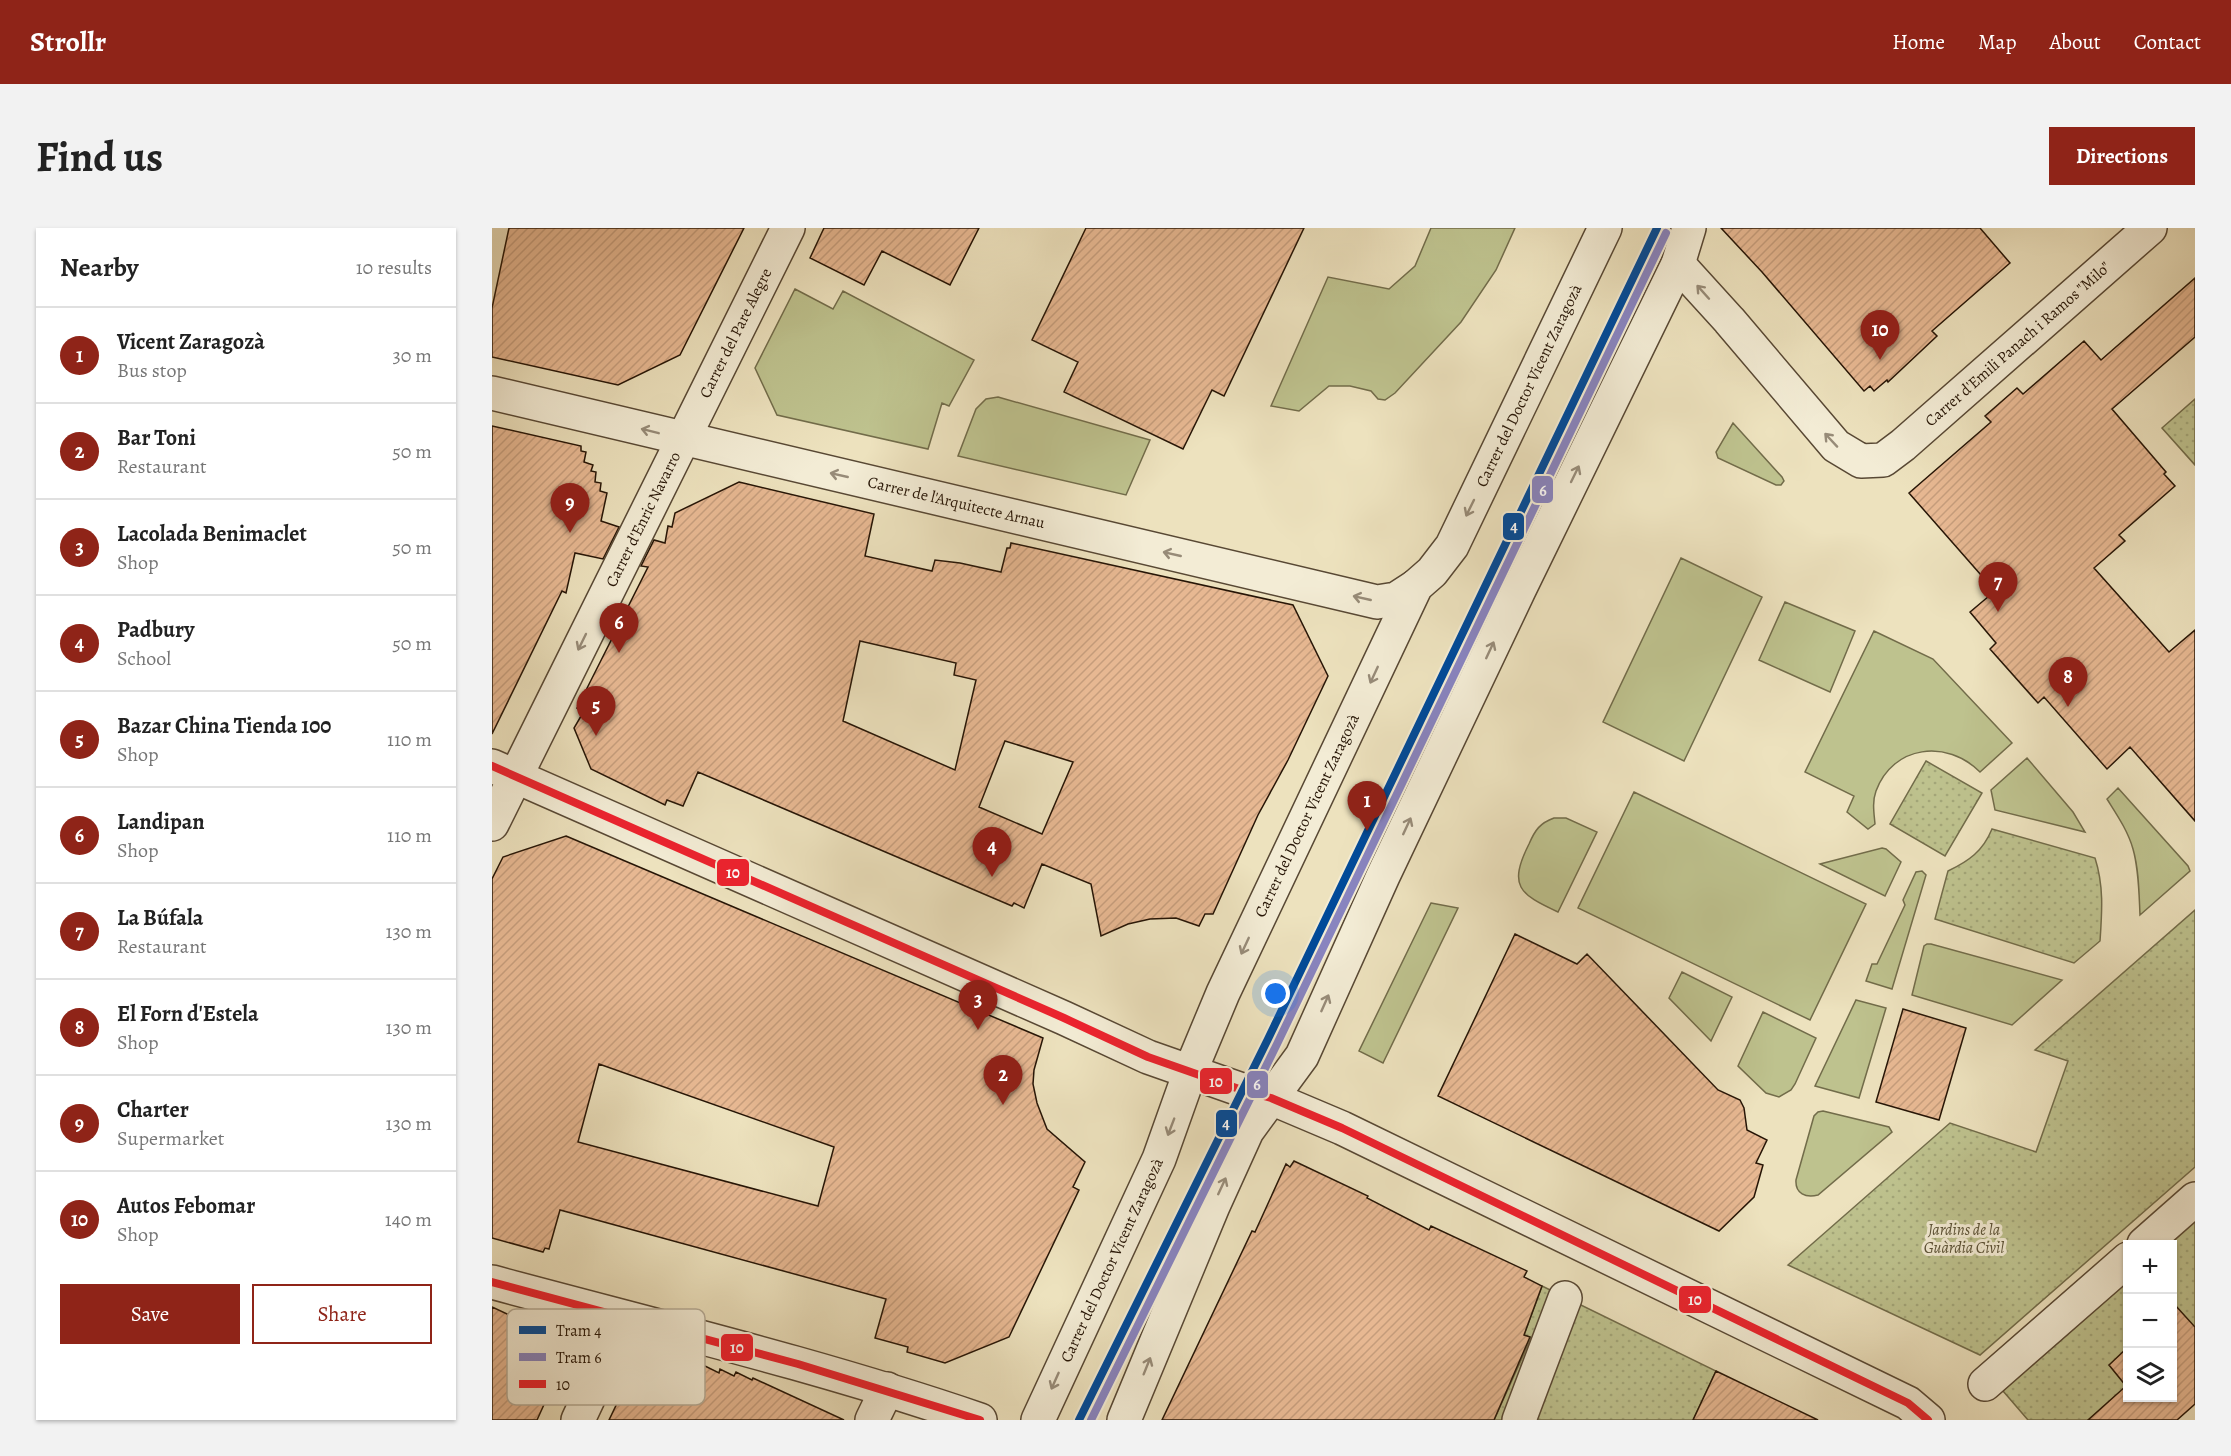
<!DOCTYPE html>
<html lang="en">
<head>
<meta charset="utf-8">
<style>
	:root { --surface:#fff; --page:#f2f2f2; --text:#222; --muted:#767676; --line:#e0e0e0; --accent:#8f2418 }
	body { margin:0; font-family:Alegreya,serif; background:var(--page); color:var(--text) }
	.controls { position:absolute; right:18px; bottom:18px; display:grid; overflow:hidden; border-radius:0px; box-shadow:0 2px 4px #0004 }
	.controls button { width:54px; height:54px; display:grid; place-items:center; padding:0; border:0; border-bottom:2px solid var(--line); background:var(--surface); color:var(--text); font:30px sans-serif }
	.you { position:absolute; left:784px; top:766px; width:21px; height:21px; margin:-15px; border:4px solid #fff; border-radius:50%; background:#1a73e8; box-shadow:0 0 0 9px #1a73e833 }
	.badge { display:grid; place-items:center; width:39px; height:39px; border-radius:50%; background:var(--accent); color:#fff; font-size:20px; font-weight:700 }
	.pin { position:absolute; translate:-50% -50px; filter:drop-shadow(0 2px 3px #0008) }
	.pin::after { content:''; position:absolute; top:32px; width:21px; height:18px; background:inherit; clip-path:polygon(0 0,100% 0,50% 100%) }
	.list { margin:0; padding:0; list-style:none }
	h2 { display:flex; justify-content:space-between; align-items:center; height:78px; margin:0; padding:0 24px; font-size:26px }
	h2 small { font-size:20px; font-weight:400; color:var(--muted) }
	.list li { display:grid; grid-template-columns:39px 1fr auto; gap:18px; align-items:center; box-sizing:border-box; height:96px; padding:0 24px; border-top:2px solid var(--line) }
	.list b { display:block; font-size:22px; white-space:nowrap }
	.list p { margin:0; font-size:20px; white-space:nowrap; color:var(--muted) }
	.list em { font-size:20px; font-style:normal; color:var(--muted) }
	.actions { display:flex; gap:12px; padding:18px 24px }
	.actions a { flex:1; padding:14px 0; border:2px solid var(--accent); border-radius:0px; text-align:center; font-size:21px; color:var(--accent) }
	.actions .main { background:var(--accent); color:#fff }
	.icon { flex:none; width:33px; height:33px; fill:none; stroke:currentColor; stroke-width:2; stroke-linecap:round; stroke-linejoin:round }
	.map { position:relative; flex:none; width:1703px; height:1192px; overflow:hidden; border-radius:0px }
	header { display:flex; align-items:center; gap:36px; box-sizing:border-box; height:84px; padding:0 30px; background:var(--accent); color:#fff }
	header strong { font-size:28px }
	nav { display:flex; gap:33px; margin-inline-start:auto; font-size:21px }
	.intro { display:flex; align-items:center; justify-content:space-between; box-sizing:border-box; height:144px; padding:0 36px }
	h1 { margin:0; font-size:42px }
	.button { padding:15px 27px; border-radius:0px; background:var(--accent); color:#fff; font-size:21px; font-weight:700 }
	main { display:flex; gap:36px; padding:0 36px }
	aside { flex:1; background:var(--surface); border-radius:0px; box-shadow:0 2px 4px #0004 }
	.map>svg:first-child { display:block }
</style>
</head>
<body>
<header>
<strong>Strollr</strong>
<nav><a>Home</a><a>Map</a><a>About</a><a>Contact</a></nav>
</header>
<div class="intro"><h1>Find us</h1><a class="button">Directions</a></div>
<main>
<aside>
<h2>Nearby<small>10 results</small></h2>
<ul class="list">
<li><span class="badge">1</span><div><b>Vicent Zaragozà</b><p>Bus stop</p></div><em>30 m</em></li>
<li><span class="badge">2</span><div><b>Bar Toni</b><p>Restaurant</p></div><em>50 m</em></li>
<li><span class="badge">3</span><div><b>Lacolada Benimaclet</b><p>Shop</p></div><em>50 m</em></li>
<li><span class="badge">4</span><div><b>Padbury</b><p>School</p></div><em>50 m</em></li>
<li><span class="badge">5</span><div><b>Bazar China Tienda 100</b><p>Shop</p></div><em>110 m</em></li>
<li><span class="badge">6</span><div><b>Landipan</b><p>Shop</p></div><em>110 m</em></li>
<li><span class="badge">7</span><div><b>La Búfala</b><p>Restaurant</p></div><em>130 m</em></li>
<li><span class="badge">8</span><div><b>El Forn d'Estela</b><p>Shop</p></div><em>130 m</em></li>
<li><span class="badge">9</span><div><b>Charter</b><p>Supermarket</p></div><em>130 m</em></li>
<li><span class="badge">10</span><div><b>Autos Febomar</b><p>Shop</p></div><em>140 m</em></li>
</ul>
<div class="actions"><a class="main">Save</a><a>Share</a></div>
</aside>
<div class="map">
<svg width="1703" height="1192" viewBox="0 0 1703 1192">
	<defs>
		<pattern id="park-dots" width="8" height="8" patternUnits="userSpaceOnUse" patternTransform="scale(1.5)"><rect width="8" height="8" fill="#bec28e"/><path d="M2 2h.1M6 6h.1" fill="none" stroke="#a3a679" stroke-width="1.8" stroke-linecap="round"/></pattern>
		<pattern id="building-hatch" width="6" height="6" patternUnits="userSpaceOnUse" patternTransform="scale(1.5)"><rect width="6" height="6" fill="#e7b892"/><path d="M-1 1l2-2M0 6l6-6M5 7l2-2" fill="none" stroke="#c69d7c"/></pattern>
	</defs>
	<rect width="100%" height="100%" fill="#ede2be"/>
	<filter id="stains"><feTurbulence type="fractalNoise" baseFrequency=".00333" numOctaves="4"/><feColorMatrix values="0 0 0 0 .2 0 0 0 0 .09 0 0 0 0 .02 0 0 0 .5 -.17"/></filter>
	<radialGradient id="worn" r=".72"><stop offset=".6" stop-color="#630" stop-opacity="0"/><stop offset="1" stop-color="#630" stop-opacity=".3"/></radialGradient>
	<path fill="#bec28e" stroke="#726c4a" stroke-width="1.5" d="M 939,0 L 1023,0 L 1004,42 L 969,94 L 903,165 L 893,172 L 886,171 L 879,163 L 858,158 L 837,158 L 807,183 L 779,178 L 836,49 L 897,61 L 923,38 Z
		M 303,61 L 341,81 L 351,63 L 482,132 L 457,178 L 450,175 L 436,221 L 285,187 L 263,140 Z
		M 506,169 L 658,212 L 634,267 L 466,228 L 484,181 L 494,171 Z
		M 1241,195 L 1290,249 L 1292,253 L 1289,257 L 1284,257 L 1226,230 L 1224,224 Z
		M 1189,330 L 1270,369 L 1192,533 L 1111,494 Z
		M 1293,374 L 1363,403 L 1338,464 L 1267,432 Z
		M 1382,403 L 1441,431 L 1520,515 L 1488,544 C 1455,511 1401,517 1384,563 C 1380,574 1382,585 1383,596 L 1376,601 L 1355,584 L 1362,568 L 1313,544 Z
		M 1535,530 L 1581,584 L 1593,604 L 1503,582 L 1499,562 Z
		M 1626,560 L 1696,638 L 1698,643 L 1648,687 C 1647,666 1647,642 1641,621 C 1636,603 1625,587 1615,571 Z
		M 1142,564 L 1374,676 L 1318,792 L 1086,680 Z
		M 1062,590 L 1074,590 L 1105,604 L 1066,684 C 1027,666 1016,658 1037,616 C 1043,602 1048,595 1062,590 Z
		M 1390,620 L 1394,621 L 1409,634 L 1393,668 L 1328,636 Z
		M 1430,643 L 1434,647 L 1400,761 L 1374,753 L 1380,736 L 1385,736 L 1413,677 L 1411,672 L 1424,644 Z
		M 939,675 L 966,680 L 891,835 L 867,823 Z
		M 1435,716 L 1439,716 L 1570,752 L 1520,797 L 1420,767 L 1432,718 Z
		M 1190,744 L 1240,769 L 1219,813 L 1177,770 Z
		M 1364,772 L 1394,780 L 1367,870 L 1323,858 Z
		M 1271,784 L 1324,810 L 1303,856 L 1299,862 L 1287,869 L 1274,865 L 1246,838 Z
		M 1331,883 L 1397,899 L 1400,904 L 1326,967 C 1314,970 1303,966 1304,952 L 1322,888 L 1326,884 Z"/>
	<path fill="url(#park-dots)" stroke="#726c4a" stroke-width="1.5" d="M 1703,171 L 1703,237 L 1670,200 Z
		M 1434,533 L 1490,565 L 1453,628 L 1398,596 Z
		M 1500,601 L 1603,630 C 1612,658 1610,684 1608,713 L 1582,735 L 1443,691 L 1456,643 C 1477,633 1491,623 1500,601 Z
		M 1703,682 L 1703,939 L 1488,1127 L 1296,1037 L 1458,895 L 1544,924 L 1576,833 L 1543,822 Z
		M 1703,982 L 1703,1109 L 1681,1089 L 1680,1016 L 1664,1016 Z
		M 1635,1041 L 1635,1126 L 1626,1134 L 1635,1146 L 1635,1169 L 1609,1192 L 1536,1192 L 1505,1156 Z
		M 1050,1058 L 1224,1143 L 1201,1192 L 1002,1192 L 1039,1110 L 1032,1107 Z"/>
	<path fill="url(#building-hatch)" stroke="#261506" stroke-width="1.5" fill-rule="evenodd" d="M 17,0 L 252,0 L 188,127 L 126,157 L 0,129 L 0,80 Z
		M 332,0 L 487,0 L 458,57 L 390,23 L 372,57 L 318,30 Z
		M 594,0 L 812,0 L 732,168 L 720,162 L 691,221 L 572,164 L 586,134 L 540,112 Z
		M 1229,0 L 1488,0 L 1518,35 L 1440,103 L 1445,108 L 1396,154 L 1395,152 L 1382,163 L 1378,158 L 1372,163 L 1270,44 Z
		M 1703,50 L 1703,109 L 1620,181 L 1674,244 L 1672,246 L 1683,258 L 1627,307 L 1633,313 L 1602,340 L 1677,424 L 1703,402 L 1703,593 L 1638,519 L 1615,541 L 1552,469 L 1546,475 L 1498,421 L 1504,415 L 1478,384 L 1503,363 L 1417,265 L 1499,194 L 1493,188 L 1525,160 L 1531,166 L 1592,113 L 1609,132 Z
		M 0,198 L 89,218 L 89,223 L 94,224 L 92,234 L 101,237 L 99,243 L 104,244 L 103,254 L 109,255 L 108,263 L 115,265 L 109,293 L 127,299 L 111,331 L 83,325 L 74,365 L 70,363 L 0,506 Z
		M 247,254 L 382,286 L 373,328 L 440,343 L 443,332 L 468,335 L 509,344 L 515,320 L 518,320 L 519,315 L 801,377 L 836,448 L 796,532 L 766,587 L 721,686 L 713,686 L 707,698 L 684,690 L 658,691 L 636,696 L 609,708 L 599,656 L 550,636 L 532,680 L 522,675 L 520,678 L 206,544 L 191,578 L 175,572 L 173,577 L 99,541 L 82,500 L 92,483 L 85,480 L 156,339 L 149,338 L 162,312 L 173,315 L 176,298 L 180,299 L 183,285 ZM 368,413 L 464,435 L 462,447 L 484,452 L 463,542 L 351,493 ZM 513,513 L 581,534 L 550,606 L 487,579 Z
		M 74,608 L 551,810 L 542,842 L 541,856 L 545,875 L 555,901 L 593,934 L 581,959 L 587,962 L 517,1109 L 453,1135 L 415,1124 L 416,1119 L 383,1110 L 394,1071 L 68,982 L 57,1021 L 53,1020 L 51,1024 L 0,1010 L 0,651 L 11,629 ZM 107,836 L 342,919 L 326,978 L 86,914 Z
		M 1023,706 L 1085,736 L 1095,726 L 1226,862 L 1248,872 L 1252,880 L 1255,902 L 1275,912 L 1264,935 L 1271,937 L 1262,969 L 1227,1003 L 946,868 Z
		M 1411,781 L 1474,800 L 1447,892 L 1384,874 Z
		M 802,933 L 876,968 L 875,970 L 937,1002 L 939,998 L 1035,1043 L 1032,1049 L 1050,1058 L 1032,1107 L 1038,1109 L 1002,1192 L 670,1192 L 760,1003 L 763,1004 L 794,936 L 798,939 Z
		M 1683,1077 L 1703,1099 L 1703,1176 L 1685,1192 L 1596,1192 L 1634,1158 L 1617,1137 L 1635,1120 L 1635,1170 L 1680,1170 L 1680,1079 Z
		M 0,1079 L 32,1094 L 79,1108 L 70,1126 L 74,1128 L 45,1192 L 0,1192 Z
		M 158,1121 L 190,1134 L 191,1131 L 209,1140 L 211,1137 L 227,1145 L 228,1141 L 242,1148 L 244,1144 L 260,1152 L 261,1150 L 352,1192 L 117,1192 L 144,1136 L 150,1139 Z
		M 1224,1143 L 1326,1192 L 1201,1192 Z"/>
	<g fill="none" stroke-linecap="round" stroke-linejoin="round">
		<g stroke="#584834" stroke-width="36">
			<path id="pedestrian" d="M 1652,1016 L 1703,971
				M 1493,1156 L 1636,1031
				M 1027,1192 L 1073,1070"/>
		</g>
		<g stroke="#584834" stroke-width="36">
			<g id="minor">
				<path id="s1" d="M 1186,36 L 1237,92 L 1344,218 L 1369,233 L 1391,232 L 1411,217 L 1658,0"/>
				<path id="s2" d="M 0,165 L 885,374 L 904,371 L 924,358"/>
				<path d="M 0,538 L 572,790 L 656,829 L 750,862 L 779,870 L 850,900 L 1416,1175 L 1436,1192"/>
				<path id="s3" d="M 0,596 L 296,0"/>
				<path d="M 0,1054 C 163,1098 327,1137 488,1192"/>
				<path d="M 86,1192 L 134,1090"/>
				<path d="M 380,1192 L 395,1161"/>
			</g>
		</g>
		<g stroke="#584834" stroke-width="36">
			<g id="tertiary">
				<path id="s4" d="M 546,1192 L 667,931 L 698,844 L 731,765 L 924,358 L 940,344 L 960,318 L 1113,0"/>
				<path d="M 632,1192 L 721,978 L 755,903 L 810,828 L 891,648 L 1027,362 L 1186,36 L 1197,0"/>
			</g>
		</g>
		<use href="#pedestrian" stroke="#f3ecd5" stroke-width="33"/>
		<use href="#minor" stroke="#f3ecd5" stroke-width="33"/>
		<use href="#tertiary" stroke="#f3ecd5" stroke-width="33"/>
		<g stroke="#f3ecd5" stroke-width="12">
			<path id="bus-1" d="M 0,538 L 572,790 L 656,829 L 750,862 L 779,870 L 850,900 L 1416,1175 L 1436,1192
				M 0,1054 L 306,1136 L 488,1192"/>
		</g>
		<use href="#bus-1" stroke="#ed222e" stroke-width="8"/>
		<g stroke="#f3ecd5" stroke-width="12">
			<path id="tram-1" d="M 587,1192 L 776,811 L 1165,0"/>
		</g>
		<g stroke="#f3ecd5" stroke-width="12">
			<path id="tram-2" d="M 599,1192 L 785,816 L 1174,5"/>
		</g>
		<use href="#tram-1" stroke="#004a99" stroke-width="8"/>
		<use href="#tram-2" stroke="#8884bf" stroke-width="8"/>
	</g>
	<defs><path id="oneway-shaft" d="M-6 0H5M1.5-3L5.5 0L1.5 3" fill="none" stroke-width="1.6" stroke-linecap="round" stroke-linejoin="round" transform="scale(1.5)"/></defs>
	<g stroke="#978b78">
		<use href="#oneway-shaft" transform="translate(1211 64) rotate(-132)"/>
		<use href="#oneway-shaft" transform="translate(158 203) rotate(-166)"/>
		<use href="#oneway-shaft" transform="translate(1339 212) rotate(-133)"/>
		<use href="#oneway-shaft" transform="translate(1083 246) rotate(-64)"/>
		<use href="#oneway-shaft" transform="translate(347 247) rotate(-167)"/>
		<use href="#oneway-shaft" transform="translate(978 280) rotate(116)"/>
		<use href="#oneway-shaft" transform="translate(680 326) rotate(-167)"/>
		<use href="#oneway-shaft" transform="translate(870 370) rotate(-167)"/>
		<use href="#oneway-shaft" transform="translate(90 414) rotate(116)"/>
		<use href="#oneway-shaft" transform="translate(998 422) rotate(-65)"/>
		<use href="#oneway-shaft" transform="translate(882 447) rotate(115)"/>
		<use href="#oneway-shaft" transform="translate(915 598) rotate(-65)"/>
		<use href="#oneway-shaft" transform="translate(753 718) rotate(115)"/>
		<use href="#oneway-shaft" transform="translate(833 775) rotate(-66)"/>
		<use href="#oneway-shaft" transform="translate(679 899) rotate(111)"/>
		<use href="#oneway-shaft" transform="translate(730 958) rotate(-65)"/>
		<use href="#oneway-shaft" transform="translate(655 1138) rotate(-68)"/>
		<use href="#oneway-shaft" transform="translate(563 1153) rotate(114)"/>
	</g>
	<g text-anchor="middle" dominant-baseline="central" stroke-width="6" stroke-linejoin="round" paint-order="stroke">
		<g font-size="16" fill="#261506" stroke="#f3ecd5">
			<text stroke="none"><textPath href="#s3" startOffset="548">Carrer del Pare Alegre</textPath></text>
			<text stroke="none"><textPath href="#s1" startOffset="470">Carrer d'Emili Panach i Ramos "Milo"</textPath></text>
			<text stroke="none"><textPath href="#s4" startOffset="1148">Carrer del Doctor Vicent Zaragozà</textPath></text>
			<text stroke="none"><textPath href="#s2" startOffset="477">Carrer de l'Arquitecte Arnau</textPath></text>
			<text stroke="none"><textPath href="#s3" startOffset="340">Carrer d'Enric Navarro</textPath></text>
			<text stroke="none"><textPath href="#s4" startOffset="662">Carrer del Doctor Vicent Zaragozà</textPath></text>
			<text stroke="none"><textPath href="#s4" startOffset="176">Carrer del Doctor Vicent Zaragozà</textPath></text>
		</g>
		<g font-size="16" font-style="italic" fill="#5b5236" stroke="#f3ecd5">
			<text x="1472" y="1002">Jardins de la<tspan x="1472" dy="18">Guàrdia Civil</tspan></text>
		</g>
	</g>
	<rect x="15" y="1081" width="198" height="96" rx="9" fill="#f3ecd5" stroke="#b6ac97" stroke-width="1.5"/>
	<rect x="27" y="1098" width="27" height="8" fill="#004a99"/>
	<rect x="27" y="1125" width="27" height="8" fill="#8884bf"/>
	<rect x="27" y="1152" width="27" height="8" fill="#ed222e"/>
	<g font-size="16" fill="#261506">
		<text x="64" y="1108">Tram 4</text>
		<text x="64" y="1135">Tram 6</text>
		<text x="64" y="1162">10</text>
	</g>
	<g stroke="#f3ecd5" stroke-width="2">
		<rect x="1039" y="247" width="23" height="29" rx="6" fill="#8884bf"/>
		<rect x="1010" y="284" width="23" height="29" rx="6" fill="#004a99"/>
		<rect x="224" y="630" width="34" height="29" rx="6" fill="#ed222e"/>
		<rect x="707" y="839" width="34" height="28" rx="6" fill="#ed222e"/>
		<rect x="754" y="842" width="23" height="29" rx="6" fill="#8884bf"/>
		<rect x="723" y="881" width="23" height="29" rx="6" fill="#004a99"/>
		<rect x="1186" y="1057" width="34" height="29" rx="6" fill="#ed222e"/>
		<rect x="228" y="1105" width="34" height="29" rx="6" fill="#ed222e"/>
	</g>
	<g font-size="16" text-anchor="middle" font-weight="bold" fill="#fff">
		<text x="1051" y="268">6</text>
		<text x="1022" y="304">4</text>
		<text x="241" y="650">10</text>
		<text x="724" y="859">10</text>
		<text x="765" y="862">6</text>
		<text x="734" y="901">4</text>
		<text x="1203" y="1077">10</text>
		<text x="245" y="1125">10</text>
	</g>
	<rect width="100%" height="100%" filter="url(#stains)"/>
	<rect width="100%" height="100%" fill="url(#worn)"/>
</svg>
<div class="controls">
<button>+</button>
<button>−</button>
<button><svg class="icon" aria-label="layers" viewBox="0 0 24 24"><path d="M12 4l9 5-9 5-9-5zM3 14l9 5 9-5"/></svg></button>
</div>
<div class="you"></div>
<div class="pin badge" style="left:875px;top:603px">1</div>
<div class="pin badge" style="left:511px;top:877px">2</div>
<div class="pin badge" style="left:486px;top:802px">3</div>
<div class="pin badge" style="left:500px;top:649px">4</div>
<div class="pin badge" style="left:104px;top:508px">5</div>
<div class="pin badge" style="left:127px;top:425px">6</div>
<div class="pin badge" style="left:1506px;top:384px">7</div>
<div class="pin badge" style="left:1576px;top:479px">8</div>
<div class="pin badge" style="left:78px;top:305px">9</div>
<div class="pin badge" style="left:1388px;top:132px">10</div>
</div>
</main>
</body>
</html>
